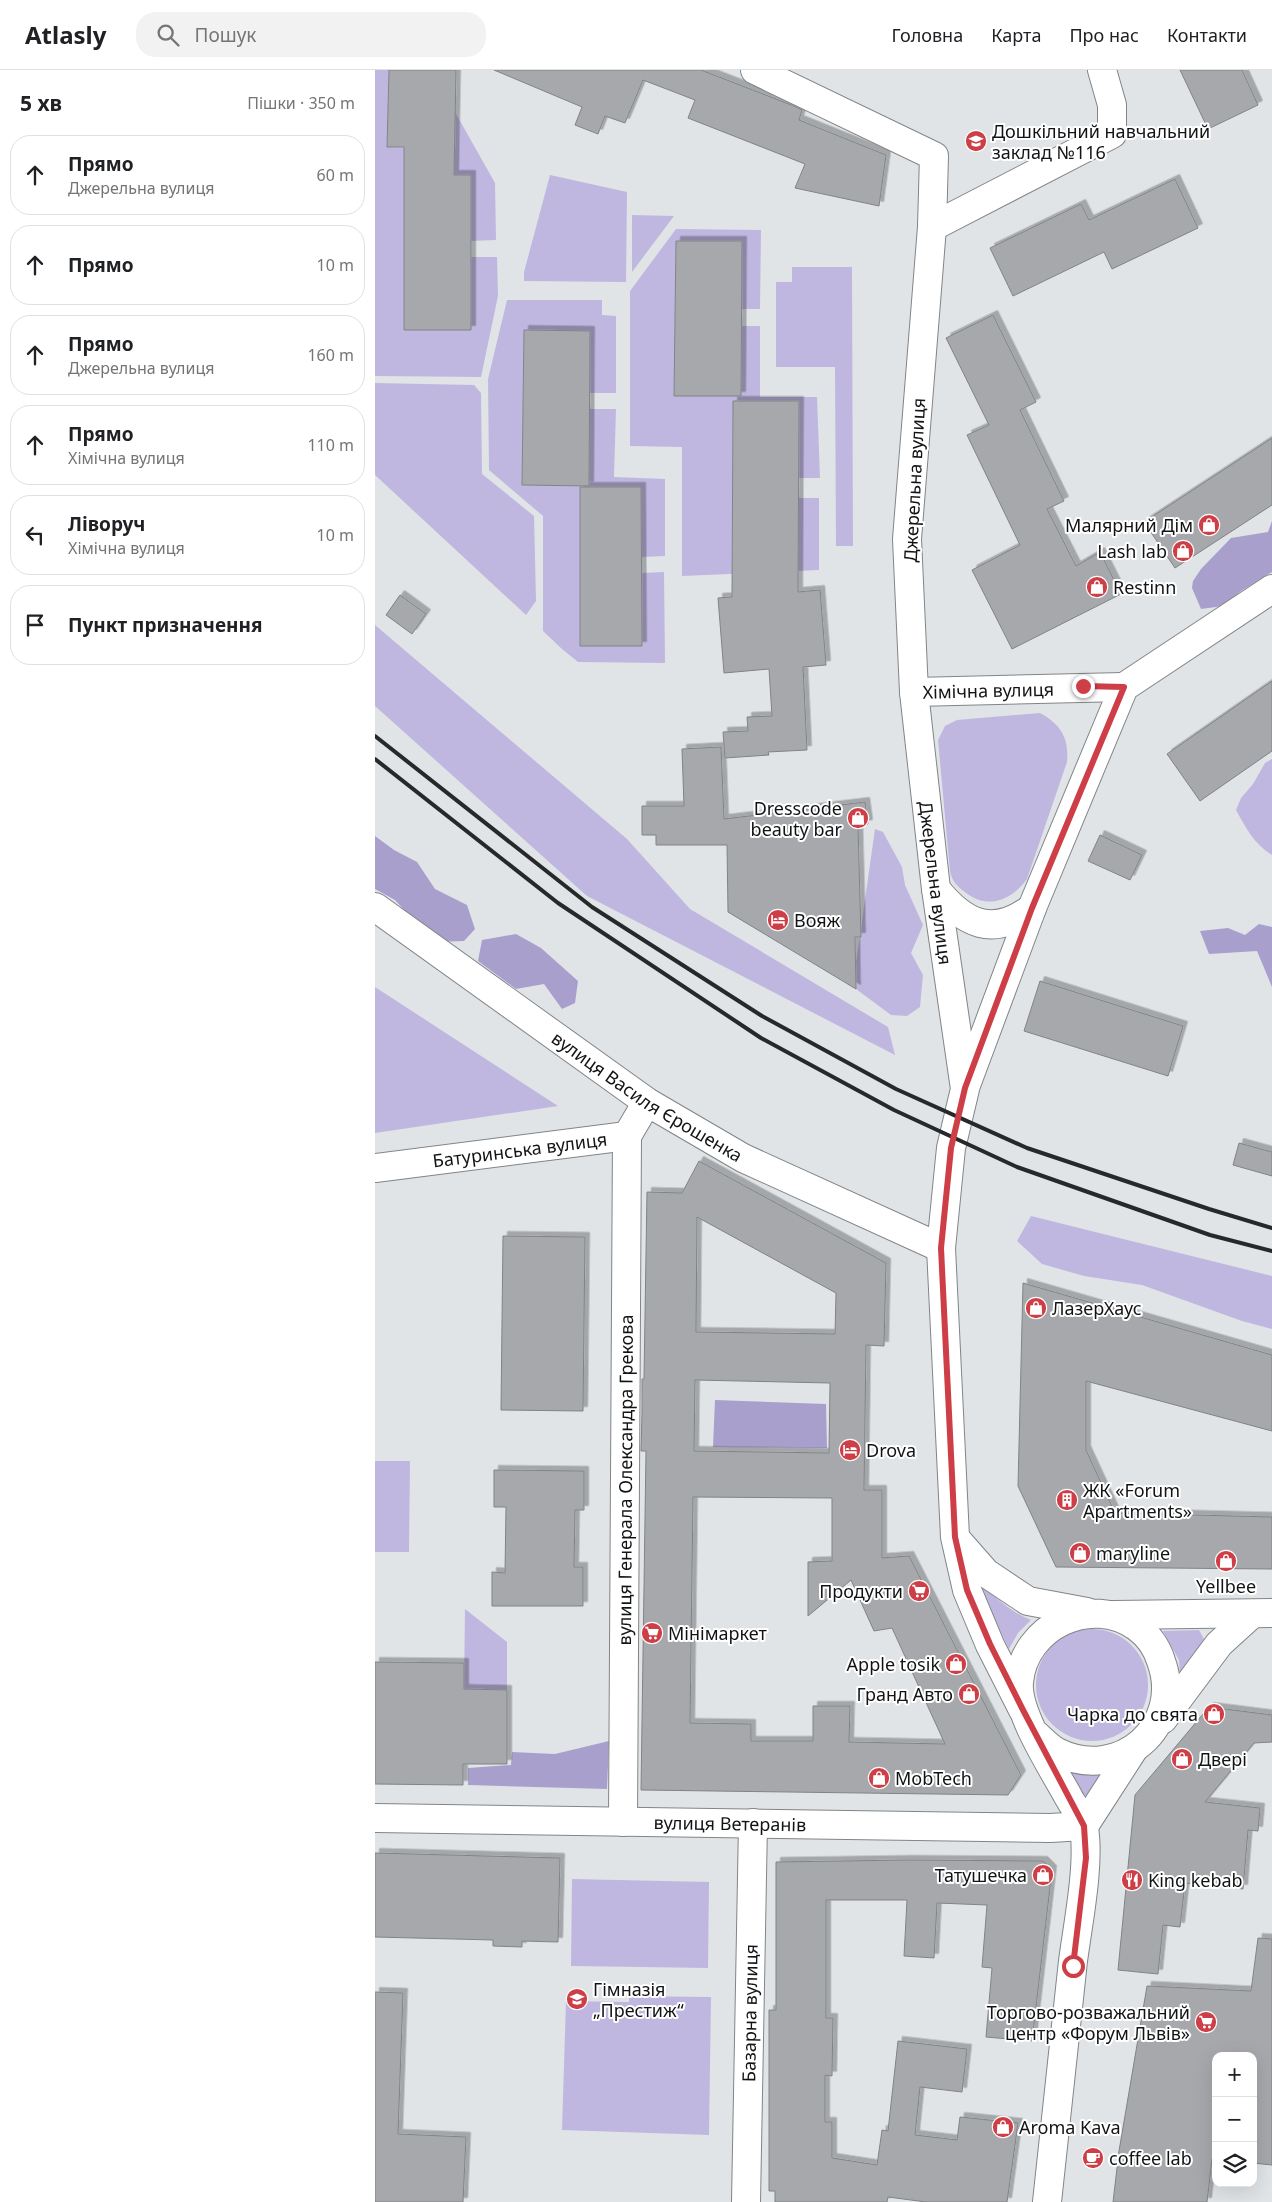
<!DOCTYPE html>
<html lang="uk">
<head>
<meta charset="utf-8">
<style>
	:root { --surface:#fff; --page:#f2f2f2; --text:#202124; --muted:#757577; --line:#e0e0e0 }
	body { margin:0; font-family:"Noto Sans",sans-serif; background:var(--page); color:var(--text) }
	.controls { position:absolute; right:15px; bottom:15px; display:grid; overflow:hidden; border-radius:10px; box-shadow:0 5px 20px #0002 }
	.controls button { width:45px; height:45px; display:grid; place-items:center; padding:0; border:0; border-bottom:1px solid var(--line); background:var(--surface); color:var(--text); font:25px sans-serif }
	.stop { position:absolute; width:15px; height:15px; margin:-11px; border:4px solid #ce3e47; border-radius:50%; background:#fff }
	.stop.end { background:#ce3e47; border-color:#fff; box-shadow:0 1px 5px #0008 }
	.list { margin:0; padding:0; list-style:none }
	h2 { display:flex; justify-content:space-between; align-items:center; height:65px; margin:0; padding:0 20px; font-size:21px }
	h2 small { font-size:16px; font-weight:400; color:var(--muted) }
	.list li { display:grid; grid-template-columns:32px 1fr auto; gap:15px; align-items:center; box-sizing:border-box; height:80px; margin:0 10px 10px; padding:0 10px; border:1px solid var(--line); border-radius:20px }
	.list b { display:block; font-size:19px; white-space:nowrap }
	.list p { margin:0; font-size:16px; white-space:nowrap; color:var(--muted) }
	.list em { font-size:16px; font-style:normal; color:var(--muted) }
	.icon { flex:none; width:28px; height:28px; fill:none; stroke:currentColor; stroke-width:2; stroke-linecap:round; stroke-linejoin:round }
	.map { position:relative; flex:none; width:897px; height:2132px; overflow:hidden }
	header { display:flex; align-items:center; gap:30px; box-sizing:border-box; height:70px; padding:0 25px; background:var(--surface); border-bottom:1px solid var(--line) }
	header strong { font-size:24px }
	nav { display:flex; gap:28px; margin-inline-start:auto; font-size:18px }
	.search { width:350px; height:45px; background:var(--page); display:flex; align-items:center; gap:12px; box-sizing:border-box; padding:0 18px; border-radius:20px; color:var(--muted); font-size:19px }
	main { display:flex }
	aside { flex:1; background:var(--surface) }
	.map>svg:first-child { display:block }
</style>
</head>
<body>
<header>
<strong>Atlasly</strong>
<div class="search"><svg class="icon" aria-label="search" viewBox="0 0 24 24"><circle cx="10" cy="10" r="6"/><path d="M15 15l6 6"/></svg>Пошук</div>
<nav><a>Головна</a><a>Карта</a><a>Про нас</a><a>Контакти</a></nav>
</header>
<main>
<aside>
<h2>5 хв<small>Пішки · 350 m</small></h2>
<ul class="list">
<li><svg class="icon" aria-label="ahead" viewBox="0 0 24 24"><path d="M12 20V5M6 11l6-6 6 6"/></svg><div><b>Прямо</b><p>Джерельна вулиця</p></div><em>60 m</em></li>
<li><svg class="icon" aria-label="ahead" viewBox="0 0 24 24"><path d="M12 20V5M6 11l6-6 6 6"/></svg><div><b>Прямо</b></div><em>10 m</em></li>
<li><svg class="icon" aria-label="ahead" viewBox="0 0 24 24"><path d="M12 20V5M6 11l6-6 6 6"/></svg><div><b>Прямо</b><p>Джерельна вулиця</p></div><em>160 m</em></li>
<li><svg class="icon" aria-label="ahead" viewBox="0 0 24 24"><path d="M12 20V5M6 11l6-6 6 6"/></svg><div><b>Прямо</b><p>Хімічна вулиця</p></div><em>110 m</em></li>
<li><svg class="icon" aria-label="left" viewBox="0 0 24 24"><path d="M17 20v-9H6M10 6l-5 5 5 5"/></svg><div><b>Ліворуч</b><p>Хімічна вулиця</p></div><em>10 m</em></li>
<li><svg class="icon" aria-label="arrive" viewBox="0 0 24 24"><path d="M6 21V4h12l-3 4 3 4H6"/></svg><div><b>Пункт призначення</b></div></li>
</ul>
</aside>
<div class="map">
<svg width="897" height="2132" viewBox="0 0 897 2132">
	<defs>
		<filter id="shadow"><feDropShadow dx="4.5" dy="-4.5" stdDeviation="0" flood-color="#0004"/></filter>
	</defs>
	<rect width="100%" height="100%" fill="#e0e4e7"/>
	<path fill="#bfb7e0" d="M 0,0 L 14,0 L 12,77 L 79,79 L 80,42 L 120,113 L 121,170 L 96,171 L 96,105 L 29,105 L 29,259 L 96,259 L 96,187 L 122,187 L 123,226 L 106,307 L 0,306 Z
		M 175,105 L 252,122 L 251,212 L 149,211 L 149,202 Z
		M 257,145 L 299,146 L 257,202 Z
		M 301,159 L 386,160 L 385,239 L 367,239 L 367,171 L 301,171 L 299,325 L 366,326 L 367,256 L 385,256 L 385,327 L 442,327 L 445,408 L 424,408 L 424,331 L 358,331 L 357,489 L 423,489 L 424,428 L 444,428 L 444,500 L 307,506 L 307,377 L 255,376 L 255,221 Z
		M 417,197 L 477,197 L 478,476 L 461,476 L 460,297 L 401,297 L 401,212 L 417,212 Z
		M 132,230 L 227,230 L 227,245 L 241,246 L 241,323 L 215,323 L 215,261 L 149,261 L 147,415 L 213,416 L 214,339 L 241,339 L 239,407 L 290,409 L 290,486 L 267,487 L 266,417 L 205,417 L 205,576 L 267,576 L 267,503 L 289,502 L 290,593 L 203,592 L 187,579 L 168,561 L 168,446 L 114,400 L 113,309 Z
		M 0,313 L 99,315 L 106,323 L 107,404 L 159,446 L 161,531 L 151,545 L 0,405 Z
		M 0,555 L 252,769 L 315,839 L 513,957 L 520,985 L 212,826 L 0,636 Z
		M 665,643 C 687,655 694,669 692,692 L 652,809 C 637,830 613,840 591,823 C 582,816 577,812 575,801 L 563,670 L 570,656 L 582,650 Z
		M 897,689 L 897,785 C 879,774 871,758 861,740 L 866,728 L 878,714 L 890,693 Z
		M 500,759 L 508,762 L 527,797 L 530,815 L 548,855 L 536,883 L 548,905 L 545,937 L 532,946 L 516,945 L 481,919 L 481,893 Z
		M 0,917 L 183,1036 L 0,1063 Z
		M 656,1146 L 897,1206 L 897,1259 L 867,1251 L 767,1215 L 709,1206 L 667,1194 L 642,1171 Z
		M 0,1391 L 35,1391 L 34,1482 L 0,1482 Z
		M 603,1509 C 619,1527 634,1541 656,1550 L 643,1563 L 634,1579 L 600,1510 Z
		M 90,1539 L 132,1572 L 132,1620 L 89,1619 Z
		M661 1615a56 56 0 1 1 112 0a56 56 0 1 1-112 0Z
		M 824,1560 L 831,1573 L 805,1607 L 804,1590 L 788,1561 Z
		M 697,1703 L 712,1705 L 733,1704 L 709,1727 Z
		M 197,1809 L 334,1812 L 333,1898 L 196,1896 Z
		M 254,1926 L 336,1927 L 334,2065 L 187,2060 L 191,1931 L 254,1932 Z"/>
	<path fill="#a89fcd" d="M 897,451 L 897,502 L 866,521 L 848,536 L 826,539 L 817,518 L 818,511 L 826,499 L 856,468 L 893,462 Z
		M 0,766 L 19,780 L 42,792 L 60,819 L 92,835 L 100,859 L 89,871 L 59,872 L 20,830 L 0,819 Z
		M 884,854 L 897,857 L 897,917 L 882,881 L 834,884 L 825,861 L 853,858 L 870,865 Z
		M 141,864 L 166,878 L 203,911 L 200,933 L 187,939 L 169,914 L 141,919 L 103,891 L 107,870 Z
		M 340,1330 L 451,1334 L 452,1378 L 338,1377 Z
		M 234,1671 L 232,1719 L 93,1715 L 93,1698 L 136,1695 L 137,1682 L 180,1684 Z"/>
	<path fill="#a6a8ac" stroke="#818387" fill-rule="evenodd" filter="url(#shadow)" d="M 14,0 L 81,0 L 79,105 L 96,105 L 96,260 L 29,260 L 29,77 L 12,77 Z
		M 119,0 L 326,0 L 419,36 L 427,40 L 424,50 L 511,85 L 504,136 L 420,118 L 430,94 L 313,48 L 320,30 L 268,10 L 250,53 L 230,46 L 223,64 L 200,55 L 207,37 Z
		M 805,0 L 867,0 L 883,35 L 833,59 Z
		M 800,109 L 823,158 L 737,199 L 729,182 L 638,226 L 615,178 L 706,134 L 714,150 Z
		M 301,171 L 367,171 L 366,326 L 299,326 Z
		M 618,245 L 661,332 L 645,340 L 689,431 L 672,439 L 701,496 L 725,482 L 746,524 L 637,579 L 597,500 L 645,475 L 592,365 L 614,355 L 571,268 Z
		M 149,260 L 215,261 L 214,416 L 147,415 Z
		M 358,331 L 424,331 L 423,522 L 445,520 L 451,595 L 428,597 L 432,680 L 393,682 L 394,685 L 350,688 L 348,662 L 373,661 L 372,647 L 397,646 L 394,599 L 349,603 L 343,528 L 357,527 Z
		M 897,368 L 897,435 L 800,498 L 769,452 Z
		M 205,417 L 266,417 L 267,576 L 205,576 Z
		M 25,525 L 51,544 L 37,564 L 11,545 Z
		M 897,611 L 897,681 L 825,731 L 792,684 Z
		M 346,677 L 349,749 L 490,732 L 493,754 L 483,756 L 486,867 L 480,867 L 481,919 L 353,842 L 352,775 L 281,775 L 281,765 L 267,765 L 267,736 L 309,736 L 307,679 Z
		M 725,765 L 767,785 L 755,810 L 713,791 Z
		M 665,911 L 808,956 L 793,1006 L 649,961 Z
		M 864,1073 L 897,1082 L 897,1106 L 858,1095 Z
		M 324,1091 L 511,1193 L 509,1276 L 491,1275 L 489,1420 L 507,1420 L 507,1488 L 534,1486 L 646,1705 L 633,1725 L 266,1720 L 271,1381 L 266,1381 L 267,1342 L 267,1309 L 269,1309 L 272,1122 L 307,1123 ZM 322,1147 L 461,1223 L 460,1264 L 321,1262 ZM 320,1310 L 455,1313 L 454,1383 L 319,1381 ZM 318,1427 L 457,1428 L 457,1491 L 433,1492 L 433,1546 L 476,1510 L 499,1561 L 517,1558 L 570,1674 L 474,1672 L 475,1636 L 438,1636 L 438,1671 L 376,1671 L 376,1654 L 315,1653 Z
		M 128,1166 L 210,1167 L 208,1341 L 126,1340 Z
		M 648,1213 L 897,1285 L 897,1361 L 711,1311 L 711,1380 L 740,1443 L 897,1447 L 897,1499 L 681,1497 L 643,1416 Z
		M 119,1400 L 209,1401 L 209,1440 L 200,1440 L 199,1497 L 208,1497 L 208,1536 L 117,1536 L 117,1502 L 130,1503 L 131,1437 L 119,1437 Z
		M 0,1592 L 89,1593 L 89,1619 L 132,1620 L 132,1694 L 88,1694 L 88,1715 L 0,1714 Z
		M 834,1637 L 897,1645 L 897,1672 L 879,1673 L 830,1732 L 885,1738 L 883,1761 L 873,1760 L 868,1819 L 810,1813 L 805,1857 L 788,1855 L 783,1904 L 743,1900 L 760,1725 Z
		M 0,1783 L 185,1788 L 183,1872 L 147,1871 L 147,1877 L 118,1876 L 118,1870 L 0,1867 Z
		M 534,1790 L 668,1791 L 677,1800 L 657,1971 L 611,1967 L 617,1898 L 607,1897 L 612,1835 L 562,1833 L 559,1888 L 529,1886 L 532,1830 L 451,1830 L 451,1948 L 458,1948 L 457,2006 L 450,2005 L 450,2052 L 457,2052 L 457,2088 L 502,2095 L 507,2060 L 513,2061 L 523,1971 L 592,1979 L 587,2022 L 545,2017 L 540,2065 L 582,2070 L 585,2047 L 643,2053 L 632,2132 L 551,2132 L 513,2127 L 512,2132 L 400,2132 L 400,2121 L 394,2121 L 394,1940 L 401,1940 L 401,1792 Z
		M 883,1868 L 897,1869 L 897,2095 L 878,2093 L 878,1986 L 841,1986 L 841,2090 L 837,2089 L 832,2132 L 738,2132 L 744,2081 L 772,1916 L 876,1921 Z
		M 0,1922 L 28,1923 L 23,2064 L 91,2067 L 88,2132 L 0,2132 Z"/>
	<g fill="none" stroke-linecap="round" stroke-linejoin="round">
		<g stroke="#818587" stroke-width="30">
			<g id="minor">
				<path d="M 380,0 L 559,86 L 557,157 L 532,469 L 539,622"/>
				<path d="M 557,157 L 737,64 L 737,35 L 727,0"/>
				<path d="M 252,1066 L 272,1032"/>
				<path id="s1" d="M 0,1098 L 252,1066"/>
				<path id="s2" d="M 0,1748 L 675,1758 L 709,1756"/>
				<path id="s3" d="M 248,1752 L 252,1066"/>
				<path id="s4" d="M 371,2132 L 378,1753"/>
			</g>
		</g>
		<g stroke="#818587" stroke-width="30">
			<g id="tertiary">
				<path d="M 561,819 C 589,854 618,868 657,838"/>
				<path id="s5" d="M 0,837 L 272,1032 L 368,1088 L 566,1178"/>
				<path d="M 591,1015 L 657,838 L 749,617 L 897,519"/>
				<path d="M 582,1470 L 611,1503 L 653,1531 L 712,1542"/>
				<path d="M 739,1545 L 897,1543"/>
				<path id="s6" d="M 648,1640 L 615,1575 L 592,1520 L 580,1467 L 566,1178 L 576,1078 L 590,1019 L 561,819 L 539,622 L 749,617"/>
				<path d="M 788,1649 L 844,1574 L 877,1544"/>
				<path d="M 660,1664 C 667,1670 674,1678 682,1682 C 744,1713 810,1656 786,1591 C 782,1578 773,1565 762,1557 C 716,1524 649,1556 644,1612 C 641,1643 679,1700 694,1728 C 699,1737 708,1748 709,1758 C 715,1794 703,1853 698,1891 C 689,1971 680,2051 672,2132"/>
				<path d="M 709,1756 L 758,1680"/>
			</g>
		</g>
		<use href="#minor" stroke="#fff" stroke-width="28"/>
		<use href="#tertiary" stroke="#fff" stroke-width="28"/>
		<path stroke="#272829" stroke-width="4" d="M 0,666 L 217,837 L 387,946 L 521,1019 L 652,1078 L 834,1139 L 897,1158
			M 0,689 L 183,833 L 386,968 L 519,1040 L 642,1097 L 835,1165 L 897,1181"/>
	</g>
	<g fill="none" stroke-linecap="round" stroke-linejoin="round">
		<path stroke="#ce3e47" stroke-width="6" d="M 698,1896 L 711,1788 L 709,1756 L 648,1640 L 615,1574 L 592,1520 L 580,1467 L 566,1178 L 576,1078 L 590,1018 L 657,838 L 749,617 L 708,616"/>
	</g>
	<defs>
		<g id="school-disc" transform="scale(1.125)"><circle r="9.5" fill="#ce3e47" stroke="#fff"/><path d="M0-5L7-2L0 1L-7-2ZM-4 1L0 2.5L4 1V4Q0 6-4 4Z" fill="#fff"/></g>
		<g id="shop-disc" transform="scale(1.125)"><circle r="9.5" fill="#ce3e47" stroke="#fff"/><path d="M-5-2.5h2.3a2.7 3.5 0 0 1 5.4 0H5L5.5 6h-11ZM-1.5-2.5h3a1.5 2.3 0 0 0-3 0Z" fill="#fff"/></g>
		<g id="hotel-disc" transform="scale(1.125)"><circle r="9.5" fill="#ce3e47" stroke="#fff"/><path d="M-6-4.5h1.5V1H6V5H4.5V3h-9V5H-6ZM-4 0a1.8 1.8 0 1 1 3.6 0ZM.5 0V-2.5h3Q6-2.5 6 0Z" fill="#fff"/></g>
		<g id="building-disc" transform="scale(1.125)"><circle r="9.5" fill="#ce3e47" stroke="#fff"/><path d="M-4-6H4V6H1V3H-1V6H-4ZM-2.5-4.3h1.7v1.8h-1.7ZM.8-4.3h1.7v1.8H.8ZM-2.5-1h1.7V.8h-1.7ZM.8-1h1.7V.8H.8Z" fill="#fff"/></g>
		<g id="supermarket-disc" transform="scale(1.125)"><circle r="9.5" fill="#ce3e47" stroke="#fff"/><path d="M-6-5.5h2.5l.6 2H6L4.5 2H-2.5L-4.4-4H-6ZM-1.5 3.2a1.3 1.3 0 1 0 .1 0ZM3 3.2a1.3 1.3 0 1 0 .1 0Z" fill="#fff"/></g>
		<g id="restaurant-disc" transform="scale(1.125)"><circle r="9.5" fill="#ce3e47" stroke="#fff"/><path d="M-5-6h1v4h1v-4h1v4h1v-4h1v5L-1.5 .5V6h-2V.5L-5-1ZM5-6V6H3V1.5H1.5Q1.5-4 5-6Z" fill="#fff"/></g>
		<g id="cafe-disc" transform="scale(1.125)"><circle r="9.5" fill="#ce3e47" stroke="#fff"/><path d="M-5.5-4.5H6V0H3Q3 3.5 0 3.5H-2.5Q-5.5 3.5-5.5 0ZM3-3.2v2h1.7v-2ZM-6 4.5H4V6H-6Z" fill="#fff"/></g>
	</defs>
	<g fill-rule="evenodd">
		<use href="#school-disc" x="601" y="71"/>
		<use href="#shop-disc" x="834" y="455"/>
		<use href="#shop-disc" x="808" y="481"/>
		<use href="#shop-disc" x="722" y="517"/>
		<use href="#shop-disc" x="483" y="748"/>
		<use href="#hotel-disc" x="403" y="850"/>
		<use href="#shop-disc" x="661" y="1238"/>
		<use href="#hotel-disc" x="475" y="1380"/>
		<use href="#building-disc" x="692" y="1430"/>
		<use href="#shop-disc" x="705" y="1483"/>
		<use href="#shop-disc" x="851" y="1491"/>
		<use href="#supermarket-disc" x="544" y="1521"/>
		<use href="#supermarket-disc" x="277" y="1563"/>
		<use href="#shop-disc" x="581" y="1594"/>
		<use href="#shop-disc" x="594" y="1624"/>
		<use href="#shop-disc" x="839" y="1644"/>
		<use href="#shop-disc" x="807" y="1689"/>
		<use href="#shop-disc" x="504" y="1708"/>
		<use href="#shop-disc" x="668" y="1805"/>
		<use href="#restaurant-disc" x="757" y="1810"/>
		<use href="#school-disc" x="202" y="1929"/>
		<use href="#supermarket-disc" x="831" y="1952"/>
		<use href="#shop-disc" x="628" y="2057"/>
		<use href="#cafe-disc" x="718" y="2088"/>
	</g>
	<g text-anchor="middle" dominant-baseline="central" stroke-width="4" stroke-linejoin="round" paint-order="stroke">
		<g font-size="18" fill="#121314" stroke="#fff" text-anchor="start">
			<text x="617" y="61">Дошкільний навчальний<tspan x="617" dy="21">заклад №116</tspan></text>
			<text x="818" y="455" text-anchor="end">Малярний Дім</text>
			<text x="792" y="481" text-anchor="end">Lash lab</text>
			<text x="738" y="517">Restinn</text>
			<text x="467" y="738" text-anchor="end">Dresscode<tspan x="467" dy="21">beauty bar</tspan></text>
			<text x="419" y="850">Вояж</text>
			<text x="677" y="1238">ЛазерХаус</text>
			<text x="491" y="1380">Drova</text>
			<text x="708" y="1420">ЖК «Forum<tspan x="708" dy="21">Apartments»</tspan></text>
			<text x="721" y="1483">maryline</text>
			<text x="851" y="1516" text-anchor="middle">Yellbee</text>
			<text x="528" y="1521" text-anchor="end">Продукти</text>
			<text x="293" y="1563">Мінімаркет</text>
			<text x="565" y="1594" text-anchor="end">Apple tosik</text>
			<text x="578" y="1624" text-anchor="end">Гранд Авто</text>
			<text x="823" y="1644" text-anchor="end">Чарка до свята</text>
			<text x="823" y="1689">Двері</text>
			<text x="520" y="1708">MobTech</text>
			<text x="652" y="1805" text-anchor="end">Татушечка</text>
			<text x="773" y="1810">King kebab</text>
			<text x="218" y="1919">Гімназія<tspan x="218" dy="21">„Престиж“</tspan></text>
			<text x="815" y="1942" text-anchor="end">Торгово-розважальний<tspan x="815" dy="21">центр «Форум Львів»</tspan></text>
			<text x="644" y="2057">Aroma Kava</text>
			<text x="734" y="2088">coffee lab</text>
		</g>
		<g font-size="18" fill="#121314" stroke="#fff">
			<text transform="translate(539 410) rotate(-87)">Джерельна вулиця</text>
			<text stroke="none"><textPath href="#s6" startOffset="1112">Хімічна вулиця</textPath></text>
			<text transform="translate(561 813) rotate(83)">Джерельна вулиця</text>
			<text stroke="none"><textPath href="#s5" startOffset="332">вулиця Василя Єрошенка</textPath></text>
			<text stroke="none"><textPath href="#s1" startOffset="146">Батуринська вулиця</textPath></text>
			<text stroke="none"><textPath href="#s3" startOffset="342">вулиця Генерала Олександра Грекова</textPath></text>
			<text stroke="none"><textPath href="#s2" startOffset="355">вулиця Ветеранів</textPath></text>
			<text stroke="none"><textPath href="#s4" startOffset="189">Базарна вулиця</textPath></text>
		</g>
	</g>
</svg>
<div class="controls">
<button>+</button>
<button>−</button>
<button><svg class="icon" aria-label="layers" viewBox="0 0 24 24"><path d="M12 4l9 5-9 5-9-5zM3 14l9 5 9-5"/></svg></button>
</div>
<div class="stop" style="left:698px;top:1896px"></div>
<div class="stop end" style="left:708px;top:616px"></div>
</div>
</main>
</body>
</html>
